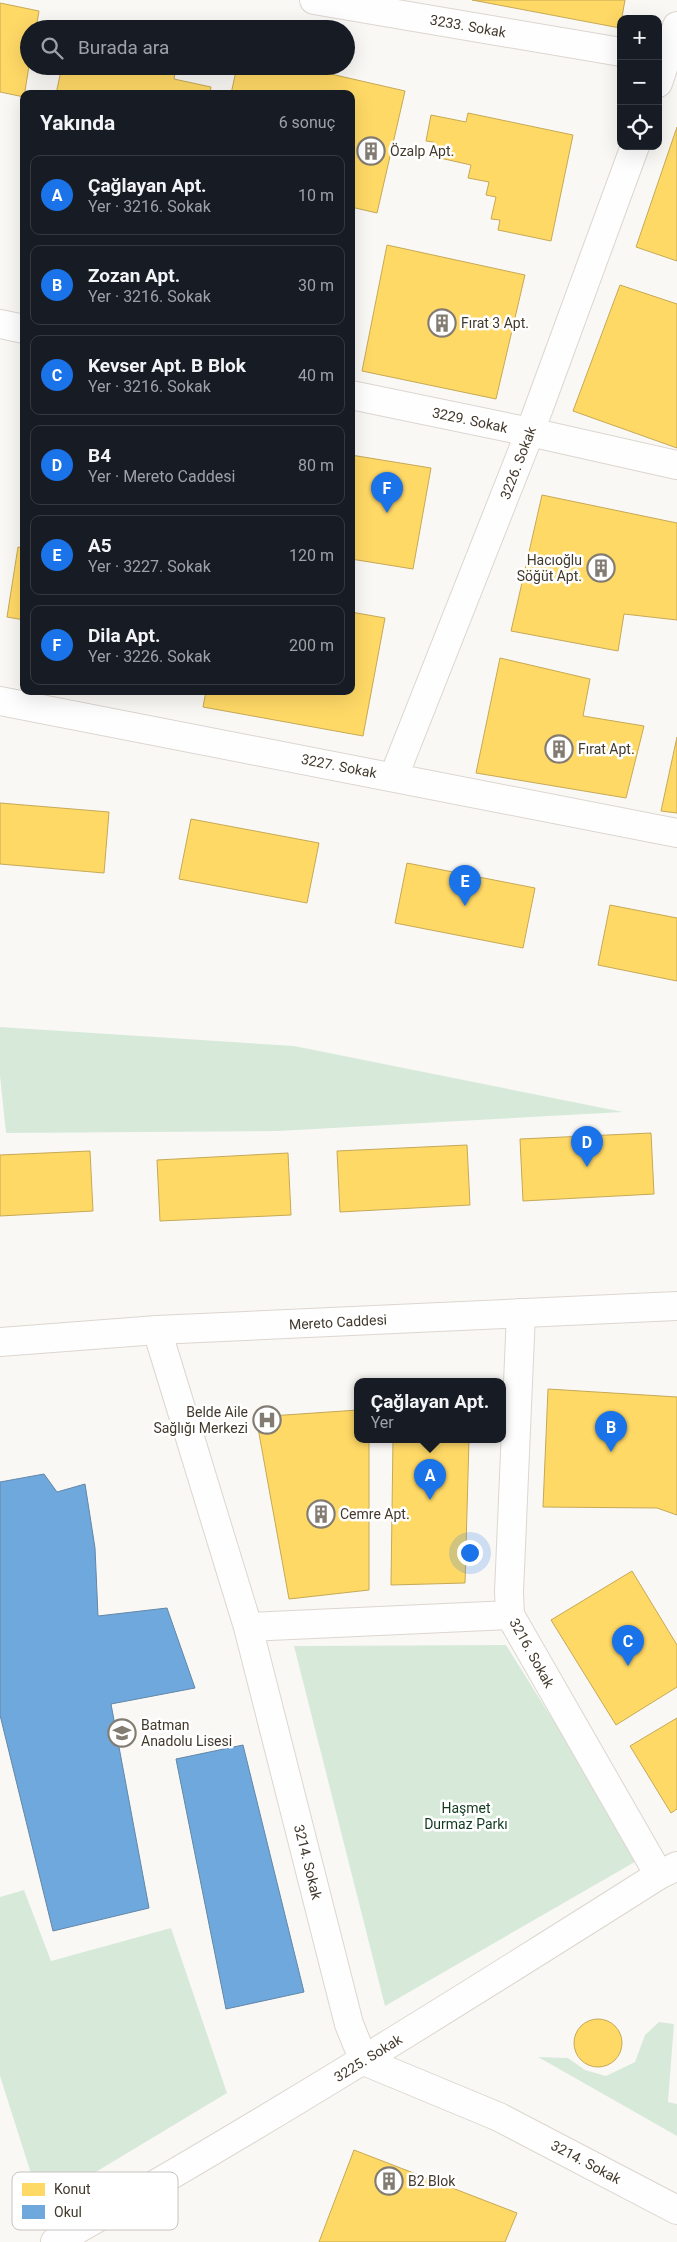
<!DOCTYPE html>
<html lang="tr">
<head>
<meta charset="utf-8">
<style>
	:root { --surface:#171b24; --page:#242831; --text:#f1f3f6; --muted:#9ea1a6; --line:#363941; --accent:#1a73e8 }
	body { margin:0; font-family:Roboto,sans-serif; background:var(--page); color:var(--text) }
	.controls { position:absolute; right:15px; top:15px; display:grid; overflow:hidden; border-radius:10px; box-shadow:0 5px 20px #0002 }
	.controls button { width:45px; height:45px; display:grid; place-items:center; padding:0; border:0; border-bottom:1px solid var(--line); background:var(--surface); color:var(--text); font:25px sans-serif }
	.you { position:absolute; left:469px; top:1552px; width:18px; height:18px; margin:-12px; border:4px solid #fff; border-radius:50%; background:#1a73e8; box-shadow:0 0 0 8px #1a73e833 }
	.badge { display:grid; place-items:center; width:32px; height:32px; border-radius:50%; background:var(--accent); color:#fff; font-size:16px; font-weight:700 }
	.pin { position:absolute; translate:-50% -41px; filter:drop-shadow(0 1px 2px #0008) }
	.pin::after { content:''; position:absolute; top:26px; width:18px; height:15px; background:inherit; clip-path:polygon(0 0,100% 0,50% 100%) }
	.popup { position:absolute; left:354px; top:1378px; width:152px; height:65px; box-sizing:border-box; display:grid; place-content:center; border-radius:10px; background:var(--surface); filter:drop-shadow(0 1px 4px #0005); font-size:16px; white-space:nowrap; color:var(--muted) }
	.popup b { font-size:19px; color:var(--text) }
	.popup::after { content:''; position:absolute; left:50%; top:100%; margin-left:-10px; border:10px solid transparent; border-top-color:var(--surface) }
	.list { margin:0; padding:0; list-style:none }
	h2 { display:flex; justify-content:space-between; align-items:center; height:65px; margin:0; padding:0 20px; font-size:21px }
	h2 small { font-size:16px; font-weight:400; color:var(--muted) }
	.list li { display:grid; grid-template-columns:32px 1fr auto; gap:15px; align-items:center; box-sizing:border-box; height:80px; margin:0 10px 10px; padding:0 10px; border:1px solid var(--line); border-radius:10px }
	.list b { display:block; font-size:19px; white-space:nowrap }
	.list p { margin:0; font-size:16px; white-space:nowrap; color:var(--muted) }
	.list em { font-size:16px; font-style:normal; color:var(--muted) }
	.icon { flex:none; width:28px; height:28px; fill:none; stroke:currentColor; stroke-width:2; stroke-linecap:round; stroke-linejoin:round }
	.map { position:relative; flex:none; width:677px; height:2242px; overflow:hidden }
	.search { position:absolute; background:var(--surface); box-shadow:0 5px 20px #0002; left:20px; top:20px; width:335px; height:55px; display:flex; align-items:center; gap:12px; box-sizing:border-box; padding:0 18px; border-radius:28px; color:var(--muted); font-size:19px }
	.panel { position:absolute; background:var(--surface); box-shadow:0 5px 20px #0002; left:20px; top:90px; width:335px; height:605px; border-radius:10px }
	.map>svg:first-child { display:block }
</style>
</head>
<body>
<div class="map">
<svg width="677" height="2242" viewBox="0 0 677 2242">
	<rect width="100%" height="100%" fill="#faf8f5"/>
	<path fill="#d7eada" d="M 0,1027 L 294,1046 L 623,1112 L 278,1131 L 6,1133 L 0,1076 Z
		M 506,1645 L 640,1859 L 385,2006 L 294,1646 Z
		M 24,1890 L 51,1961 L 171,1928 L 227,2093 L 41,2205 L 0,2076 L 0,1897 Z
		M 659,2022 L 674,2024 L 668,2102 L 677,2104 L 677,2136 L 538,2057 L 568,2058 L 585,2070 L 606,2076 L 635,2062 L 645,2035 Z"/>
	<path fill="#ffd966" stroke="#c6a955" d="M 472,0 L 625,0 L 620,28 Z
		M 0,3 L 39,11 L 36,29 L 29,29 L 29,66 L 24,97 L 0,92 Z
		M 112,21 L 150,29 L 110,29 Z
		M 62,66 L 176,66 L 174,79 L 211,87 L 210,94 L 56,94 Z
		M 237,66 L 296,66 L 405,91 L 377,213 L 351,207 L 351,94 L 231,94 Z
		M 468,113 L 573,135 L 551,241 L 498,230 L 500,220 L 491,219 L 496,197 L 486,195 L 489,182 L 468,178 L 471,165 L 431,156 L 434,142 L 426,141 L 431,115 L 466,122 Z
		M 677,127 L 677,261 L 636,247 Z
		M 387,245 L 525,275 L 496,399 L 362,371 Z
		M 620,285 L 677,304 L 677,448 L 573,411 Z
		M 351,455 L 431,468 L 413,569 L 351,559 Z
		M 542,495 L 677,523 L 677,620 L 624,614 L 618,651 L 511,631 Z
		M 18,547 L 24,548 L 24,620 L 7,617 Z
		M 351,612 L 385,618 L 363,736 L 203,707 L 206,691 L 351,691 Z
		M 500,658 L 590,679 L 583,716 L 644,726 L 626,798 L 476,773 Z
		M 677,737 L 677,813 L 661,811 Z
		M 0,803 L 109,812 L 104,873 L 0,864 Z
		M 191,819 L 319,843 L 307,903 L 179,879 Z
		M 407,863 L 535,888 L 523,948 L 395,923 Z
		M 610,905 L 677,918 L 677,981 L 598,965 Z
		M 651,1133 L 654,1194 L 523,1201 L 520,1139 Z
		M 467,1145 L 470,1205 L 340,1212 L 337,1151 Z
		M 90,1151 L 93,1211 L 0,1216 L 0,1155 Z
		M 288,1153 L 291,1215 L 160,1221 L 157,1160 Z
		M 548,1389 L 677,1397 L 677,1515 L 657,1508 L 543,1507 Z
		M 358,1410 L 358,1439 L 369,1439 L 369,1590 L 289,1599 L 256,1417 Z
		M 393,1439 L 469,1439 L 465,1583 L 391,1585 Z
		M 632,1571 L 677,1645 L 677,1687 L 616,1725 L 551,1620 Z
		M 677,1718 L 677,1809 L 671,1813 L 630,1746 Z
		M574 2043a24 24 0 1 1 48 0a24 24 0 1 1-48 0Z
		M 354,2150 L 517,2213 L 505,2242 L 319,2242 Z"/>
	<path fill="#6fa8dc" stroke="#6287a7" d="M 44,1474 L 57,1492 L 85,1484 L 95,1548 L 98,1616 L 167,1608 L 195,1688 L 111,1704 L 149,1908 L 53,1931 L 0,1715 L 0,1482 Z
		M 243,1745 L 304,1992 L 226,2009 L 176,1759 Z"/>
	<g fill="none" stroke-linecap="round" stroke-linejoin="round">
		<g stroke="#dcd6cf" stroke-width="30">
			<path id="street" d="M 314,0 L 621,52
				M 658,83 L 677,26
				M 0,324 L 24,329
				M 351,395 L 530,432 L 677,465
				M 0,701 L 677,833
				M 394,776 L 530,432 L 635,146
				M 521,1313 L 509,1592 L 510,1615 L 659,1875
				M 157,1330 L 248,1627 L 349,2024 L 364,2061 L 499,2117 L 677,2210
				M 248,1627 L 510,1615
				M 55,2242 C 260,2126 460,2001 659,1875 L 677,1866"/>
		</g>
		<g stroke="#dcd6cf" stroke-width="30">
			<path id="secondary" d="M 0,1342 L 157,1330 L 677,1306"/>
		</g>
		<use href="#street" stroke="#fefefe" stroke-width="28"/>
		<use href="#secondary" stroke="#fefefe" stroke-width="28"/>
	</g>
	<defs>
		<g id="building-ring" transform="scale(1.4375)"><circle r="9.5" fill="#fff" stroke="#827c72" stroke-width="1.5"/><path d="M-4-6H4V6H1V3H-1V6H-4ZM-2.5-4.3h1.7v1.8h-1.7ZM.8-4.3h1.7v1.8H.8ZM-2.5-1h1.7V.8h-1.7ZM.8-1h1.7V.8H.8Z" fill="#827c72"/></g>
		<g id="hospital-ring" transform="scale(1.4375)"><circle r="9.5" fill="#fff" stroke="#827c72" stroke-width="1.5"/><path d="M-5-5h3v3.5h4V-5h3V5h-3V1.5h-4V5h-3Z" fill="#827c72"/></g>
		<g id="school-ring" transform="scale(1.4375)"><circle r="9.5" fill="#fff" stroke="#827c72" stroke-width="1.5"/><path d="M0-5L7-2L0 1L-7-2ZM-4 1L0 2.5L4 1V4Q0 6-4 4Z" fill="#827c72"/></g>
	</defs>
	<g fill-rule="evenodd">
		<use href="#building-ring" x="371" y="151"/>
		<use href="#building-ring" x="442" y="323"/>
		<use href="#building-ring" x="601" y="568"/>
		<use href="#building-ring" x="559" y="749"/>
		<use href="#hospital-ring" x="267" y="1420"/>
		<use href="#building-ring" x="321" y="1514"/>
		<use href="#school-ring" x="122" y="1733"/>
		<use href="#building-ring" x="389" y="2181"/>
	</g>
	<g text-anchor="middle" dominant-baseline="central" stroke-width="5" stroke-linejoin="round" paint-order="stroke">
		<g font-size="14" fill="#42392c" stroke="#fff">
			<text transform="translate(468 26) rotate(10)">3233. Sokak</text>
			<text transform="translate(470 420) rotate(12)">3229. Sokak</text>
			<text transform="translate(518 463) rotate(-69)">3226. Sokak</text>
			<text transform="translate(339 766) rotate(11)">3227. Sokak</text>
			<text transform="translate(338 1322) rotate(-3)">Mereto Caddesi</text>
			<text transform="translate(532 1653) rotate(61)">3216. Sokak</text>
			<text transform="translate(308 1862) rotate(76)">3214. Sokak</text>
			<text transform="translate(368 2058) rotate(-32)">3225. Sokak</text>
			<text transform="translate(586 2162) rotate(28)">3214. Sokak</text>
		</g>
		<g font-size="14" fill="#42392c" stroke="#fff" text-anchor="start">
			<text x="390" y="151">Özalp Apt.</text>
			<text x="461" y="323">Fırat 3 Apt.</text>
			<text x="582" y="560" text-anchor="end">Hacıoğlu<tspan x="582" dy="16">Söğüt Apt.</tspan></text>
			<text x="578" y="749">Fırat Apt.</text>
			<text x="248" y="1412" text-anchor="end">Belde Aile<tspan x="248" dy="16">Sağlığı Merkezi</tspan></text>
			<text x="340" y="1514">Cemre Apt.</text>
			<text x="141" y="1725">Batman<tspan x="141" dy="16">Anadolu Lisesi</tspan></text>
			<text x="408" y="2181">B2 Blok</text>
		</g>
		<g font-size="14" fill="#113a1f" stroke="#fff">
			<text x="466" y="1808">Haşmet<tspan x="466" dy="16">Durmaz Parkı</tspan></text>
		</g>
	</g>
	<rect x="12" y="2172" width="166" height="58" rx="8" fill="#fff" stroke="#c6c4c0" stroke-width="1"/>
	<rect x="22" y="2183" width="23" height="13" fill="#ffd966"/>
	<rect x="22" y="2205" width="23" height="14" fill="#6fa8dc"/>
	<g font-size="14" fill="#42392c">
		<text x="54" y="2194">Konut</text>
		<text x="54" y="2217">Okul</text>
	</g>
</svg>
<div class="controls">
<button>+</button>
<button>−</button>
<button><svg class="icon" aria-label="locate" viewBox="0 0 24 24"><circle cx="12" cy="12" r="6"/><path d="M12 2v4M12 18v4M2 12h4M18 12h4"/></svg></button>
</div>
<div class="you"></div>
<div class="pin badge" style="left:430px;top:1500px">A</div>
<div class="popup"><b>Çağlayan Apt.</b>Yer</div>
<div class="pin badge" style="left:611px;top:1452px">B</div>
<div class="pin badge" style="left:628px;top:1666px">C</div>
<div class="pin badge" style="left:587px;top:1167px">D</div>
<div class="pin badge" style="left:465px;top:906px">E</div>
<div class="pin badge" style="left:387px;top:513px">F</div>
<div class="search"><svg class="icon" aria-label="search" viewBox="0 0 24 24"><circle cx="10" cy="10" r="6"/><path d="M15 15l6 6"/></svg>Burada ara</div>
<section class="panel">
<h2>Yakında<small>6 sonuç</small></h2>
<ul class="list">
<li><span class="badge">A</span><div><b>Çağlayan Apt.</b><p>Yer · 3216. Sokak</p></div><em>10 m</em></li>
<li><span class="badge">B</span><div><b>Zozan Apt.</b><p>Yer · 3216. Sokak</p></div><em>30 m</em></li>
<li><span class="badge">C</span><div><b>Kevser Apt. B Blok</b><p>Yer · 3216. Sokak</p></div><em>40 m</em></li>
<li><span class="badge">D</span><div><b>B4</b><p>Yer · Mereto Caddesi</p></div><em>80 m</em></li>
<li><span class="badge">E</span><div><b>A5</b><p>Yer · 3227. Sokak</p></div><em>120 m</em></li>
<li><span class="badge">F</span><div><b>Dila Apt.</b><p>Yer · 3226. Sokak</p></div><em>200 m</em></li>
</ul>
</section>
</div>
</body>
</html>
